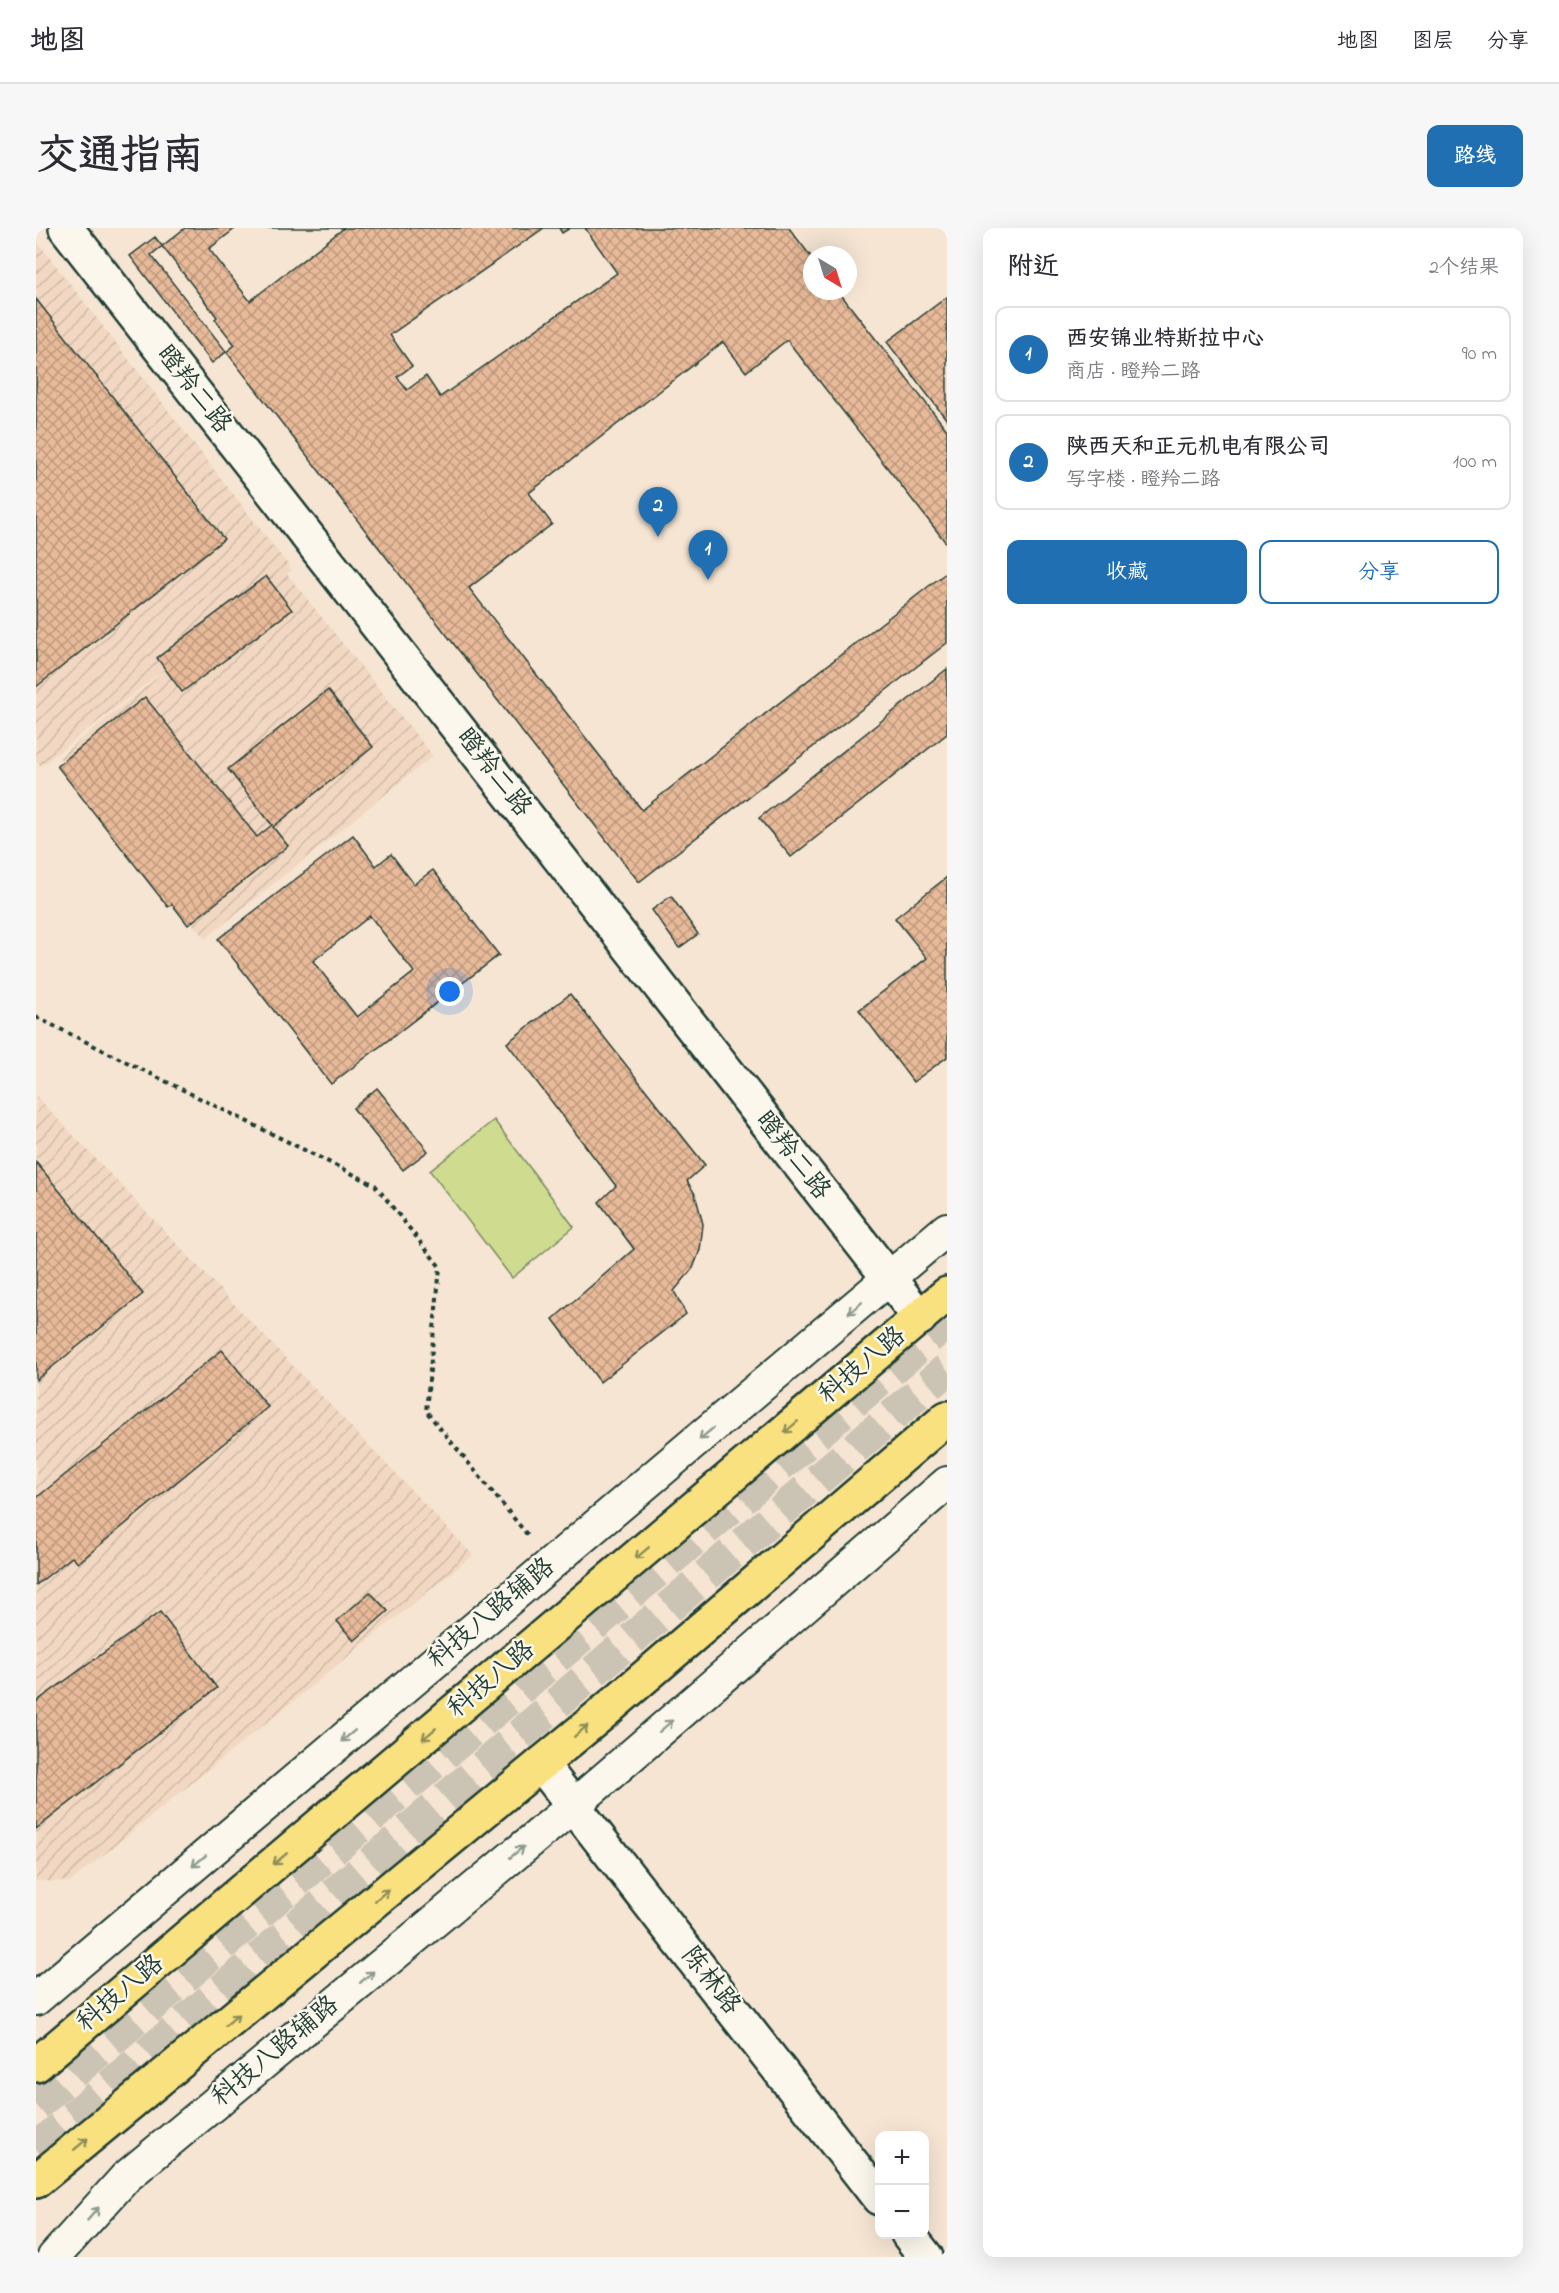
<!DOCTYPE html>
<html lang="zh">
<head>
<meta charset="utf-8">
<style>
	:root { --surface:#fff; --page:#f7f7f7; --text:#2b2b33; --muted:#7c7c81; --line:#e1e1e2; --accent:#1f6fb2 }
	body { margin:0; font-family:"Indie Flower","LXGW WenKai TC",sans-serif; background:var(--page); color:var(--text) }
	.controls { position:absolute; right:18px; bottom:18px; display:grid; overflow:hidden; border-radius:12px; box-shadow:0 6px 24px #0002 }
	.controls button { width:54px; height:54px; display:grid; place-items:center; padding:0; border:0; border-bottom:2px solid var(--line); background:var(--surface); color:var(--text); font:30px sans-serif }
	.compass { position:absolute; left:767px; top:18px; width:54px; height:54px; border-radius:50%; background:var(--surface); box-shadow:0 6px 24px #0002; rotate:142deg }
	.you { position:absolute; left:414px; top:764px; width:21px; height:21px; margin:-15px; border:4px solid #fff; border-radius:50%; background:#1a73e8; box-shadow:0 0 0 9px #1a73e833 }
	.badge { display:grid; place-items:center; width:39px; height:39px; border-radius:50%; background:var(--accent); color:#fff; font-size:20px; font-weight:700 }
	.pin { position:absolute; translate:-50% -50px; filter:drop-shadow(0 2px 3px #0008) }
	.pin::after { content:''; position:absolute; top:32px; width:21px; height:18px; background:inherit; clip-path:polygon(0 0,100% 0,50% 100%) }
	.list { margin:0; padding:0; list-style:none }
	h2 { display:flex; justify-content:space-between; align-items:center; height:78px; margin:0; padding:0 24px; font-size:26px }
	h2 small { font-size:20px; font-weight:400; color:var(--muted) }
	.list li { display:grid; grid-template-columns:39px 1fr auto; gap:18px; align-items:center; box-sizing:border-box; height:96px; margin:0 12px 12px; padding:0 12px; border:2px solid var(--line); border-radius:12px }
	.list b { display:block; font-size:22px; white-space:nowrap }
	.list p { margin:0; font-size:20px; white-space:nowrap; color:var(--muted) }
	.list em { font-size:20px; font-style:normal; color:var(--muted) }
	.actions { display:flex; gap:12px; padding:18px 24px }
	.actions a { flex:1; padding:14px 0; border:2px solid var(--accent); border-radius:12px; text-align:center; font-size:21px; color:var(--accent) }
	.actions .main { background:var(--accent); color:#fff }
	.map { position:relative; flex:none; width:911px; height:2029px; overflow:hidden; border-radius:12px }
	header { display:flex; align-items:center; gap:36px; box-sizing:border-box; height:84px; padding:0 30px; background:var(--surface); border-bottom:2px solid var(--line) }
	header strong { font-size:28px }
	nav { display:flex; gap:33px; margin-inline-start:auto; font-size:21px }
	.intro { display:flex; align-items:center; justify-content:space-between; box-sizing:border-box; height:144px; padding:0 36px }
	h1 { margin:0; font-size:42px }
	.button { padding:15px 27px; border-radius:12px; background:var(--accent); color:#fff; font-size:21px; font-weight:700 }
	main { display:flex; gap:36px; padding:0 36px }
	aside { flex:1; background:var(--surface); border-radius:12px; box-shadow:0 6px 24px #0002 }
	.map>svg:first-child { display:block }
</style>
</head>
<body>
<header>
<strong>地图</strong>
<nav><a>地图</a><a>图层</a><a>分享</a></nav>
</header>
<div class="intro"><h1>交通指南</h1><a class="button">路线</a></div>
<main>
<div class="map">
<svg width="911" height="2029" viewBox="0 0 911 2029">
	<defs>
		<pattern id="industrial-furrows" width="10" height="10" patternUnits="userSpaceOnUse" patternTransform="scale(1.5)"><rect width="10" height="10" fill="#f2d8c2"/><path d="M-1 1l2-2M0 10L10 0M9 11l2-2" fill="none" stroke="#cfbaa7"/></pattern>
		<pattern id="building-cross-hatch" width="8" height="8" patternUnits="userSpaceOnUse" patternTransform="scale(1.5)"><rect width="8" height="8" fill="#e9ba99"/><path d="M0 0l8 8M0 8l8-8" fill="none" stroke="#bc987e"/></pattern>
	</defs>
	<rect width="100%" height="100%" fill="#f6e5d3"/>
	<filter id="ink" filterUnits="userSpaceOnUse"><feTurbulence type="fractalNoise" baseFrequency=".0167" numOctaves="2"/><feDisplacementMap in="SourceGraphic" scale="12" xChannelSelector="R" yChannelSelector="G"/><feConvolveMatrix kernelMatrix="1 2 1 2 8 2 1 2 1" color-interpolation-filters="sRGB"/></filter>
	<g filter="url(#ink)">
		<path fill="url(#industrial-furrows)" d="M 0,12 L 256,342 L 251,346 L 397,528 L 169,711 L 23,529 L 177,404 L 5,538 L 0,533 Z
			M 0,868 L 437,1327 L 34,1654 L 0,1653 Z"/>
		<path fill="#cfdb8f" stroke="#778c62" stroke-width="1.5" d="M 458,892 L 538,999 L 476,1050 L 394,943 Z"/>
		<path fill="url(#building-cross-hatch)" stroke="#1f3d34" stroke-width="1.5" fill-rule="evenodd" d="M 149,0 L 753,0 L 776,30 L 776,63 L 802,63 L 911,202 L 911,415 L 603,654 L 115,27 Z
			M 200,0 L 308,0 L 214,73 L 173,21 Z
			M 508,0 L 523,0 L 526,5 L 534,0 L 549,0 L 581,45 L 404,169 L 390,148 L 371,162 L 361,149 L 376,138 L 354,107 Z
			M 119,9 L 181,89 L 179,91 L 199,117 L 176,135 L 94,28 Z
			M 911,69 L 911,192 L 851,114 Z
			M 0,71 L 188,311 L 0,459 Z
			M 751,112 L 911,316 L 911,344 L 606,582 L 433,360 L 516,296 L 493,265 L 687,114 L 710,144 Z
			M 230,348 L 256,382 L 146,464 L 121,430 Z
			M 911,441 L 911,506 L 755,629 L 723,590 Z
			M 292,462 L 337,519 L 237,599 L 252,618 L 152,697 L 136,676 L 132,679 L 21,538 L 109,469 L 221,609 L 236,597 L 192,541 Z
			M 317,607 L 340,638 L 355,626 L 378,656 L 397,642 L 463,727 L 295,856 L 182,711 ZM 334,688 L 378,744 L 321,789 L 277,733 Z
			M 911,649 L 911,829 L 877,854 L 823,782 L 891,730 L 859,690 Z
			M 635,668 L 662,706 L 643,720 L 616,682 Z
			M 534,766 L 669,937 L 651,953 L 659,966 L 667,996 L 664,1022 L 657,1040 L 638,1063 L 650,1086 L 564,1154 L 517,1091 L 598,1021 L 563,974 L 580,958 L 471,815 Z
			M 341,860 L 392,923 L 367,942 L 317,880 Z
			M 0,934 L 107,1066 L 0,1152 Z
			M 186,1122 L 232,1179 L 42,1335 L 36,1329 L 0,1357 L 0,1270 Z
			M 334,1364 L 352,1383 L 318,1413 L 301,1393 Z
			M 124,1384 L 181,1460 L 0,1601 L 0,1474 Z"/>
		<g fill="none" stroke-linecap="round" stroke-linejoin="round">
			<path stroke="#cbc3b3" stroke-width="33" stroke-dasharray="33 16" stroke-linecap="butt" d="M 0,1877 L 911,1094
				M 0,1921 L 911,1141"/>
			<g stroke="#1f3d34" stroke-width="36">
				<path id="street" d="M 0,1771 L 911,1001
					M 18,2029 L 90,1949 L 530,1584 L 911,1255"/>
			</g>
			<g stroke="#1f3d34" stroke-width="38">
				<path id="secondary" d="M 30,0 L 884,1090
					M 505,1536 L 843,1970
					M 872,2006 L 890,2029"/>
			</g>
			<g stroke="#1f3d34" stroke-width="38">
				<path id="primary" d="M 0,1837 L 911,1066
					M 0,1953 L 561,1490 L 911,1190"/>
			</g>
			<path stroke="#1f3d34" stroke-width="4" stroke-dasharray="4.5 4.5" stroke-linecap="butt" d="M 0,789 L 339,957 L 404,1039 L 390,1183 L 494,1310"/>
			<use href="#street" stroke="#fbf7ec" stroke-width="32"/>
			<use href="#secondary" stroke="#fbf7ec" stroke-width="33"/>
			<use href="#primary" stroke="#fae180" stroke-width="33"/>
		</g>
		<defs><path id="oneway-shaft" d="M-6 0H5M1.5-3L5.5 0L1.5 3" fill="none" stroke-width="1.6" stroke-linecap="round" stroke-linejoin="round" transform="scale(1.5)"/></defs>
		<g stroke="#8d9a90">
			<use href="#oneway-shaft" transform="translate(819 1080) rotate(140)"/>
			<use href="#oneway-shaft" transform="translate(670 1206) rotate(140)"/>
			<use href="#oneway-shaft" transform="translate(630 1498) rotate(-41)"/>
			<use href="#oneway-shaft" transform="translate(312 1508) rotate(140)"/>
			<use href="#oneway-shaft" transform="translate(481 1624) rotate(-40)"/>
			<use href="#oneway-shaft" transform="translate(163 1633) rotate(140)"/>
			<use href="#oneway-shaft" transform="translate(331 1749) rotate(-40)"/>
			<use href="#oneway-shaft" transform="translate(57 1986) rotate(-49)"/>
		</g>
		<g stroke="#8c8f5a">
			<use href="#oneway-shaft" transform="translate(755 1199) rotate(140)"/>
			<use href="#oneway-shaft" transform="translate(606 1325) rotate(140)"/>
			<use href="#oneway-shaft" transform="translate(545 1503) rotate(-40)"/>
			<use href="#oneway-shaft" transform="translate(393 1506) rotate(140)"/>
			<use href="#oneway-shaft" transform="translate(244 1631) rotate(140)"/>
			<use href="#oneway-shaft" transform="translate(346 1667) rotate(-40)"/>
			<use href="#oneway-shaft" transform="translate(196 1792) rotate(-40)"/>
			<use href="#oneway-shaft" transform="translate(45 1916) rotate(-40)"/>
		</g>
	</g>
	<g text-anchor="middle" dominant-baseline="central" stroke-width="5" stroke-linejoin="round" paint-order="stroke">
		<g font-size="26" fill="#1f3d34" stroke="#fbf7ec">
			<text transform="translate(157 162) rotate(52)">瞪羚二路</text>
			<text transform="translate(457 545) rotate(52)">瞪羚二路</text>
			<text transform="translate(756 928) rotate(52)">瞪羚二路</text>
			<text transform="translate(827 1138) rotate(-40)">科技八路</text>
			<text transform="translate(456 1386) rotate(-40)">科技八路辅路</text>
			<text transform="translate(456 1452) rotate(-40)">科技八路</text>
			<text transform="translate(674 1753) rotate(52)">陈林路</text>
			<text transform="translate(85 1766) rotate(-40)">科技八路</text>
			<text transform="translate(240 1824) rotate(-40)">科技八路辅路</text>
		</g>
	</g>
</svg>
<div class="controls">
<button>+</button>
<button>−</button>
</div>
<svg class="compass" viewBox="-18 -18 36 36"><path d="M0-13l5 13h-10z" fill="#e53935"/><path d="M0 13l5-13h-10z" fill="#7c7c81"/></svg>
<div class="you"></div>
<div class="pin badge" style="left:672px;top:352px">1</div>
<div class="pin badge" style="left:622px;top:309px">2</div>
</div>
<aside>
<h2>附近<small>2个结果</small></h2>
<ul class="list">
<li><span class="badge">1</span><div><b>西安锦业特斯拉中心</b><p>商店 · 瞪羚二路</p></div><em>90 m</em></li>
<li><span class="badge">2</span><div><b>陕西天和正元机电有限公司</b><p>写字楼 · 瞪羚二路</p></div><em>100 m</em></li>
</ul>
<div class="actions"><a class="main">收藏</a><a>分享</a></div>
</aside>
</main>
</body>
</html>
